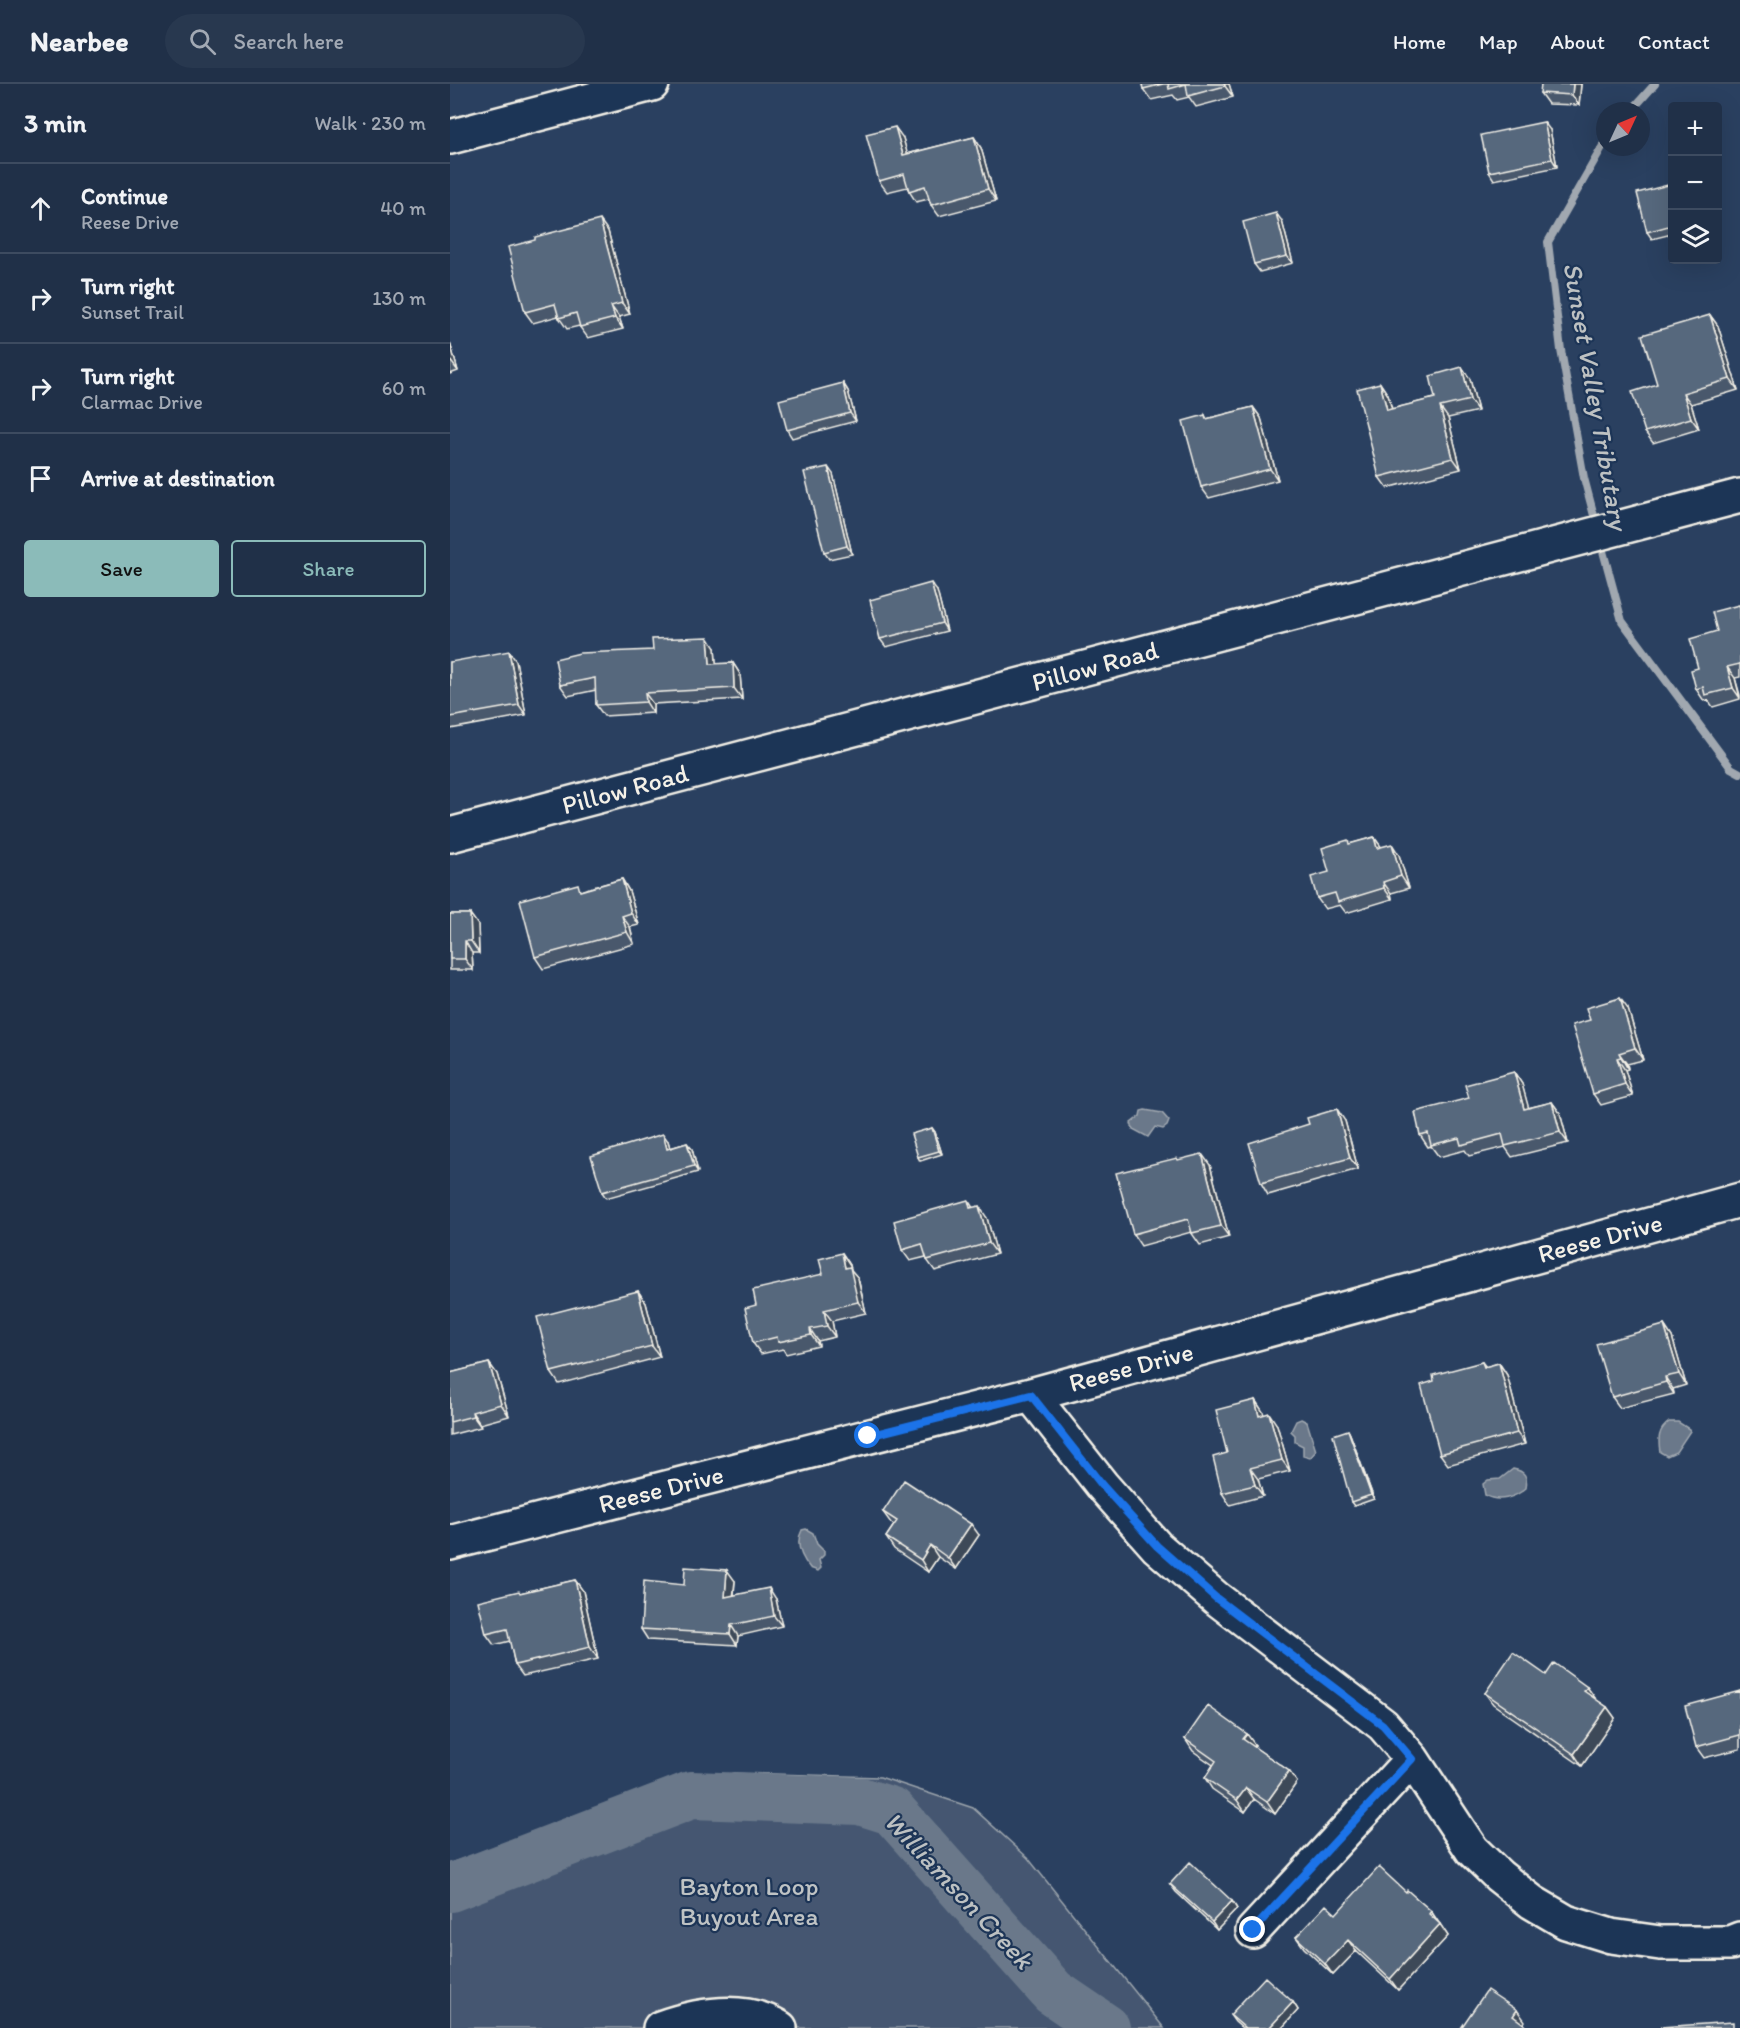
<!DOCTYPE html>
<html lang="en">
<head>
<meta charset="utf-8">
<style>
	:root { --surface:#203048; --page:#28384f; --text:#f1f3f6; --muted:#a2a9b4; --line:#3d4b60; --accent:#8bbbb9 }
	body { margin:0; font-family:Itim,sans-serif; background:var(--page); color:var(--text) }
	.controls { position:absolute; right:18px; top:18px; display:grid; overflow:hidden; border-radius:6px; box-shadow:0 6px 24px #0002 }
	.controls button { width:54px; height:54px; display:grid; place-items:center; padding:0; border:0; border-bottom:2px solid var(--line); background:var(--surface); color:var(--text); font:30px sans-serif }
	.compass { position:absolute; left:1146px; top:18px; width:54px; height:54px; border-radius:50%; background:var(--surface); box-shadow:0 6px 24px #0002; rotate:46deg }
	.stop { position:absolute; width:18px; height:18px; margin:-14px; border:4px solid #1a73e8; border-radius:50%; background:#fff }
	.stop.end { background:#1a73e8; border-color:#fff; box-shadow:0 2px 6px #0008 }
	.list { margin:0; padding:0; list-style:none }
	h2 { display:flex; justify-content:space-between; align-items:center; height:78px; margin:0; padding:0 24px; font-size:26px }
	h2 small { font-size:20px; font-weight:400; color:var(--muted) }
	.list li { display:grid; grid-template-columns:39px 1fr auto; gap:18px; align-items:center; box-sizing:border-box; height:90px; padding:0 24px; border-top:2px solid var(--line) }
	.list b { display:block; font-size:22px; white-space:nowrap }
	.list p { margin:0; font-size:20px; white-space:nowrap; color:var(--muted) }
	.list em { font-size:20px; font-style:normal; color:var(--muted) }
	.actions { display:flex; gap:12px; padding:18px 24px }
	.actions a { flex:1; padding:14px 0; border:2px solid var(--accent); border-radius:6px; text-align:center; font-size:21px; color:var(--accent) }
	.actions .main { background:var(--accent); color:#111 }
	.icon { flex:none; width:33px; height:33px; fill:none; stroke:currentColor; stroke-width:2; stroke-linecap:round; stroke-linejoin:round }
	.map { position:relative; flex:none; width:1290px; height:1944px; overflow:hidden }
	header { display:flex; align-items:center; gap:36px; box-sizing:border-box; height:84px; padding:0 30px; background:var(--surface); border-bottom:2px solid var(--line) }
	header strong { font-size:28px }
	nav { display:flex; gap:33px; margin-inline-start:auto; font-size:21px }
	.search { width:420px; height:54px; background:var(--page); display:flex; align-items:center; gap:15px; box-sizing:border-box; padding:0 21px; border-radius:33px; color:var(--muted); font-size:22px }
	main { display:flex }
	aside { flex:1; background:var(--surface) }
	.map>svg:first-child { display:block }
</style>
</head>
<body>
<header>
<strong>Nearbee</strong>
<div class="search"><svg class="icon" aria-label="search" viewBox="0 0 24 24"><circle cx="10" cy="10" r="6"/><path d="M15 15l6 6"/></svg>Search here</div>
<nav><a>Home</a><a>Map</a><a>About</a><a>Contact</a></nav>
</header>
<main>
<aside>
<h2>3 min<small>Walk · 230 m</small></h2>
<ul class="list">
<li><svg class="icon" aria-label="ahead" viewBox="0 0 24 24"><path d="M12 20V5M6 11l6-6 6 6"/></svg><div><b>Continue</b><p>Reese Drive</p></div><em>40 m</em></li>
<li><svg class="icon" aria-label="right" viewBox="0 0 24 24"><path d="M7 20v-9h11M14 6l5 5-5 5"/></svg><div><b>Turn right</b><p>Sunset Trail</p></div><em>130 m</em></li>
<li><svg class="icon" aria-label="right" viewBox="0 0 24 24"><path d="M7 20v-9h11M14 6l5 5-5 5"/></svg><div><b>Turn right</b><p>Clarmac Drive</p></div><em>60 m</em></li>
<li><svg class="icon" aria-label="arrive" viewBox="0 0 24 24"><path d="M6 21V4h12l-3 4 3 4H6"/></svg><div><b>Arrive at destination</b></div></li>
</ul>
<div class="actions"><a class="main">Save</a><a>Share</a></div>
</aside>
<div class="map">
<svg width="1290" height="1944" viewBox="0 0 1290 1944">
	<rect width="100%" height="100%" fill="#2a4060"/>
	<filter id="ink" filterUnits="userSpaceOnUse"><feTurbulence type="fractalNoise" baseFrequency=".0167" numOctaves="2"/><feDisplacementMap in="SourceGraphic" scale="12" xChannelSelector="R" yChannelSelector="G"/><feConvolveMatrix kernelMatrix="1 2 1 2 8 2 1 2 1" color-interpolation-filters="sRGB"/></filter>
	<g filter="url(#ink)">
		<path fill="#445771" stroke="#9ca4ac" stroke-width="1.5" d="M 283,1689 L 430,1693 L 523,1724 L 578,1774 L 714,1944 L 0,1944 L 0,1779 L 214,1708 Z"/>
		<path fill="#6a788a" stroke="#a1a8b0" stroke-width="1.5" d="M 695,1026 L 712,1029 L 719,1037 L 717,1042 L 713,1045 L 705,1043 L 698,1053 L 683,1045 L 681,1039 L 690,1032 L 691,1027 Z
			M 851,1335 L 857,1338 L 866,1367 L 860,1374 L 853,1372 L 853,1362 L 845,1358 L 845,1351 L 841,1347 L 846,1337 Z
			M 1219,1338 L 1228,1338 L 1239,1345 L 1240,1347 L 1226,1368 L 1217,1372 L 1210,1368 C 1208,1355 1208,1346 1219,1338 Z
			M 1063,1385 C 1075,1387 1078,1393 1076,1404 C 1065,1414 1048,1419 1035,1411 L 1033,1400 L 1038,1396 L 1050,1395 Z
			M 356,1445 L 363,1449 L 367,1460 L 374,1467 L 374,1471 L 369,1476 L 371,1484 L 368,1487 L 360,1484 C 351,1473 345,1459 352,1446 Z"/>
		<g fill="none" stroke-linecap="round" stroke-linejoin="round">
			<path stroke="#a1a8b0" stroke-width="8" d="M 1181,27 L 1205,0
				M 1147,443 L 1134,394 L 1111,266 L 1098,158 L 1155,58
				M 1150,456 L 1172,537 L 1281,684 L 1290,689"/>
			<path stroke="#6a788a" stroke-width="48" d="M 0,1804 L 241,1711 L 410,1717 L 442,1727 L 603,1908 L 656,1944"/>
			<g stroke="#f4f1e8" stroke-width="38">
				<path id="minor" d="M 0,53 L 202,0
					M 0,751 L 1290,412
					M 581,1311 L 652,1401 L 707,1463 L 766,1514 L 933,1641 L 962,1675 L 1022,1766 L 1049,1792 L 1082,1818 L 1116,1838 L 1161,1852 L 1210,1859 L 1280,1859 L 1290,1855
					M 0,1459 L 581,1311 L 1290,1116
					M 803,1847 L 962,1675
					M 210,1944 C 247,1931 294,1922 330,1944"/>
			</g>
			<use href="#minor" stroke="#1d3557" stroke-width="33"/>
		</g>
		<path fill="#4a596c" stroke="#f4f1e8" stroke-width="1.5" d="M 692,0 L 779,0 L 783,13 L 746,23 L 739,13 L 727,16 L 723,11 L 701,16 L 693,5 Z
			M 1131,0 L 1129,21 L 1098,20 L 1090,9 Z
			M 1100,46 L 1107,83 L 1044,96 L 1039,88 Z
			M 524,53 L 531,64 L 546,117 L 489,132 L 481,121 L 479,115 L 466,118 L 459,107 L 457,103 L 437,108 L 429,97 L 453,54 L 457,70 Z
			M 1222,100 L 1222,150 L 1202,155 L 1197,148 Z
			M 832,137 L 843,179 L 810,188 L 804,180 Z
			M 158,147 L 180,230 L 169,233 L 173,245 L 138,254 L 129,242 L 117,245 L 108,232 L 83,239 L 75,228 Z
			M 1260,231 L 1268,242 L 1288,306 L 1241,320 L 1249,345 L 1203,359 L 1195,348 L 1207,300 Z
			M 0,259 L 8,287 L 0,290 Z
			M 1012,283 L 1020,295 L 1028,327 L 998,334 L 1011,385 L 937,404 L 929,393 L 930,299 L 938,311 L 942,325 L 985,314 Z
			M 393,299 L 398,307 L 406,337 L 342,354 L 337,346 Z
			M 803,323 L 811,334 L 828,396 L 759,414 L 751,403 L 755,331 L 757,335 Z
			M 383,390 L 402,470 L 379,475 L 374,468 Z
			M 487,507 L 497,547 L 436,563 L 430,555 Z
			M 1290,522 L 1290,593 L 1285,594 L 1290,611 L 1290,615 L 1263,623 L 1258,616 L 1254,617 L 1246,605 L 1248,584 L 1267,547 Z
			M 265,564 L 266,580 L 283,579 L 290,590 L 292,615 L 203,620 L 203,629 L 154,632 L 146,621 L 146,606 L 118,612 L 110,601 Z
			M 66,577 L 76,631 L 0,645 L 0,578 Z
			M 924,753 L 931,763 L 949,771 L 959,804 L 941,809 L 942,815 L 896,829 L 890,821 L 875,825 L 867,814 L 879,788 L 900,760 Z
			M 172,795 L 179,807 L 189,841 L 180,843 L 184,860 L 93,885 L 85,873 L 133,806 Z
			M 0,830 L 20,830 L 28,841 L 29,869 L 22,869 L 23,886 L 0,886 Z
			M 1178,925 L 1193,976 L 1177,980 L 1178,985 L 1175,986 L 1183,1012 L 1151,1021 L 1143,1010 Z
			M 1064,988 L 1072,1000 L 1078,1024 L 1102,1018 L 1110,1029 L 1118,1059 L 1062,1073 L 1055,1063 L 1019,1072 L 1015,1066 L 989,1073 L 981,1062 L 978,1063 L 970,1051 L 1019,1014 Z
			M 895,1037 L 908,1085 L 818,1111 L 811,1099 L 859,1040 Z
			M 482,1044 L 485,1048 L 492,1070 L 470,1077 L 468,1073 Z
			M 218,1057 L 220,1064 L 237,1059 L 242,1065 L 248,1088 L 156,1114 L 152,1108 Z
			M 729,1076 L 760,1081 L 779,1153 L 750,1161 L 741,1148 L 691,1162 L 683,1150 Z
			M 518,1116 L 523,1124 L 537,1134 L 547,1170 L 485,1187 L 477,1176 L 476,1173 L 460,1177 L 452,1166 Z
			M 392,1169 L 400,1181 L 401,1186 L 408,1194 L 416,1229 L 382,1237 L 385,1253 L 368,1257 L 369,1262 L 336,1270 L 333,1265 L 311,1270 L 303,1259 L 306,1221 L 373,1190 Z
			M 188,1207 L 196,1219 L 210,1273 L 109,1300 L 101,1288 Z
			M 1214,1241 L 1222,1253 L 1236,1301 L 1223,1305 L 1224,1310 L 1170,1324 L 1162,1313 Z
			M 1032,1278 L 1036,1283 L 1049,1279 L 1057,1291 L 1075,1360 L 998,1381 L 990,1370 L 984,1297 Z
			M 39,1279 L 47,1290 L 59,1332 L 30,1340 L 31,1343 L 0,1351 L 0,1289 Z
			M 805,1316 L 813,1328 L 814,1331 L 827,1341 L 840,1387 L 808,1395 L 813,1412 L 780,1421 L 772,1409 L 777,1369 Z
			M 898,1346 L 900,1350 L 924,1415 L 904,1422 L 901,1418 Z
			M 433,1428 L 529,1451 L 506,1485 L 488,1473 L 478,1488 L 444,1465 L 436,1453 L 444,1441 L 441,1439 Z
			M 125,1496 L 133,1507 L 148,1575 L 73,1592 L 65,1581 L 60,1557 L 44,1561 L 36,1550 L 70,1509 Z
			M 285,1497 L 284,1511 L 326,1515 L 332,1542 L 288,1552 L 287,1561 L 198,1556 L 191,1545 L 234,1501 Z
			M 1096,1591 L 1137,1603 L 1145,1614 L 1145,1615 L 1157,1623 L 1165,1634 L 1132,1682 L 1043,1620 L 1035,1609 Z
			M 1290,1607 L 1290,1665 L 1254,1674 L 1246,1663 Z
			M 735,1655 L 805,1661 L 804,1663 L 839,1687 L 847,1698 L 825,1730 L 804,1715 L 795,1728 L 762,1705 L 755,1694 L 763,1681 L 743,1667 Z
			M 720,1800 L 782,1817 L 787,1825 L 767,1846 L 726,1808 Z
			M 956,1808 L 981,1827 L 998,1852 L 948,1906 L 906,1867 L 883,1891 L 854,1864 L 846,1853 L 886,1830 Z
			M 843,1918 L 848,1926 L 832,1944 L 792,1944 L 785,1938 L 780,1931 Z"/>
		<path fill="#3c4858" stroke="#f4f1e8" stroke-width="1.5" d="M 774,0 L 779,0 L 783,13 L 775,2 Z
			M 1123,0 L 1131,0 L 1129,21 L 1122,11 Z
			M 1094,38 L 1100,46 L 1107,83 L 1102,75 Z
			M 445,43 L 453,54 L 461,83 L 453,71 Z
			M 524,53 L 531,64 L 546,117 L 538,105 Z
			M 826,129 L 832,137 L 843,179 L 837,172 Z
			M 150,136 L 158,147 L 180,230 L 172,219 Z
			M 161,222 L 169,233 L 173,245 L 165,234 Z
			M 1260,231 L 1268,242 L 1288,306 L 1280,295 Z
			M 0,259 L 8,287 L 0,276 Z
			M 1012,283 L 1020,295 L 1028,327 L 1020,316 Z
			M 393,299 L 398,307 L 406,337 L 400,329 Z
			M 930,299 L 938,311 L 945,337 L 937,326 Z
			M 1233,309 L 1241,320 L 1249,345 L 1241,334 Z
			M 803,323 L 811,334 L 828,396 L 820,385 Z
			M 990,323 L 998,334 L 1011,385 L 1003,374 Z
			M 378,383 L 383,390 L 402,470 L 397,462 Z
			M 481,499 L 487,507 L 497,547 L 492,539 Z
			M 258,553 L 265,564 L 267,591 L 260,580 Z
			M 59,567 L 66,577 L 76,631 L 69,621 Z
			M 283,579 L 290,590 L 292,615 L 284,604 Z
			M 1277,583 L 1285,594 L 1290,614 L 1283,604 Z
			M 195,609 L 203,620 L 203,629 L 196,618 Z
			M 924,753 L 932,764 L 927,764 Z
			M 942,760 L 949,771 L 959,804 L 951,792 Z
			M 172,795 L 179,807 L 189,841 L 181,829 Z
			M 933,798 L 941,809 L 942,815 L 934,804 Z
			M 20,830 L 28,841 L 29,869 L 21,857 Z
			M 172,832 L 180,843 L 184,860 L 177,848 Z
			M 15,857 L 22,869 L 23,886 L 15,875 Z
			M 1170,914 L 1178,925 L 1193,976 L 1185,964 Z
			M 1169,969 L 1177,980 L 1178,985 L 1171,973 Z
			M 1167,974 L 1175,986 L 1183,1012 L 1175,1000 Z
			M 1064,988 L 1072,1000 L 1082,1036 L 1074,1025 Z
			M 1102,1018 L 1110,1029 L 1118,1059 L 1110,1048 Z
			M 887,1025 L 895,1037 L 908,1085 L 900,1074 Z
			M 482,1044 L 485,1048 L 492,1070 L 489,1067 Z
			M 213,1050 L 218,1057 L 222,1071 L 217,1065 Z
			M 237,1059 L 242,1065 L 248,1088 L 244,1082 Z
			M 752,1070 L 760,1081 L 779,1153 L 771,1142 Z
			M 529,1122 L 537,1134 L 547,1170 L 539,1159 Z
			M 392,1169 L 400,1181 L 401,1186 L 408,1194 L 416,1229 L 408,1218 L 395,1184 Z
			M 188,1207 L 196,1219 L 210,1273 L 202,1262 Z
			M 374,1226 L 382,1237 L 385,1253 L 377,1242 Z
			M 1214,1241 L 1222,1253 L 1236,1301 L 1229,1290 Z
			M 360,1245 L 368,1257 L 369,1262 L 361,1251 Z
			M 39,1279 L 47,1290 L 59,1332 L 51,1320 Z
			M 1049,1279 L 1057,1291 L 1075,1360 L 1067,1349 Z
			M 1215,1293 L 1223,1305 L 1224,1310 L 1216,1298 Z
			M 805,1316 L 813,1328 L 817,1343 L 809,1332 Z
			M 22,1328 L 30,1340 L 31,1343 L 23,1332 Z
			M 819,1329 L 827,1341 L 840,1387 L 832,1376 Z
			M 898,1346 L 900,1350 L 924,1415 L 921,1411 Z
			M 800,1384 L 808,1395 L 813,1412 L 805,1401 Z
			M 521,1440 L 529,1451 L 506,1485 L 498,1474 Z
			M 480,1461 L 488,1473 L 478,1488 L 471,1476 Z
			M 277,1486 L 285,1497 L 282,1523 L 275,1513 Z
			M 125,1496 L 133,1507 L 148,1575 L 140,1563 Z
			M 319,1504 L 326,1515 L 332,1542 L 324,1532 Z
			M 281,1541 L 288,1552 L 287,1561 L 280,1550 Z
			M 1137,1603 L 1145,1614 L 1142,1619 L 1134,1607 Z
			M 1157,1623 L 1165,1634 L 1132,1682 L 1124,1670 Z
			M 797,1650 L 805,1661 L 801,1667 L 793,1655 Z
			M 839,1687 L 847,1698 L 825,1730 L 817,1718 Z
			M 796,1704 L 804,1715 L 795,1728 L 787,1716 Z
			M 782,1817 L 787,1825 L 767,1846 L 762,1838 Z
			M 981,1827 L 988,1839 L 979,1830 Z
			M 990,1840 L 998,1852 L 948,1906 L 940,1895 Z
			M 898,1856 L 906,1867 L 883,1891 L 875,1880 Z
			M 843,1918 L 848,1926 L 832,1944 L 819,1944 Z
			M 1067,1926 L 1075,1937 L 1071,1944 L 1063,1932 Z"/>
		<path fill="#56677d" stroke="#f4f1e8" stroke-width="1.5" d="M 692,0 L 713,0 L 693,5 Z
			M 718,0 L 774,0 L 775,2 L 738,12 L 736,0 L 719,5 Z
			M 1091,0 L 1123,0 L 1122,11 L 1090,9 Z
			M 1094,38 L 1102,75 L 1039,88 L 1031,51 Z
			M 445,43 L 453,71 L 524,53 L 538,105 L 481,121 L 475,102 L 459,107 L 454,90 L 429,97 L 416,50 Z
			M 1222,100 L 1222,141 L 1197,148 L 1187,109 Z
			M 826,129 L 837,172 L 804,180 L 793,138 Z
			M 150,136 L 172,219 L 161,222 L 165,234 L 130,243 L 126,229 L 109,234 L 105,220 L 75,228 L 58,163 L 85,156 L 85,153 Z
			M 1260,231 L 1280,295 L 1233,309 L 1241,334 L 1195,348 L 1182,308 L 1207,300 L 1192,251 Z
			M 1012,283 L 1020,316 L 990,323 L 1003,374 L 929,393 L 907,305 L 930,299 L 937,326 L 985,314 L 980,292 Z
			M 393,299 L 400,329 L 337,346 L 329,316 Z
			M 803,323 L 820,385 L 751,403 L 733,337 L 755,331 L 756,335 Z
			M 378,383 L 397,462 L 374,468 L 354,388 Z
			M 481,499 L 492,539 L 430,555 L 420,516 Z
			M 1289,521 L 1290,524 L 1290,580 L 1277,583 L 1283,604 L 1255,611 L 1253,603 L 1246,605 L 1241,586 L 1248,584 L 1240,555 L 1267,547 L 1262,528 Z
			M 258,553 L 260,580 L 283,579 L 284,604 L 195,609 L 196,618 L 146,621 L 145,594 L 110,601 L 105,575 L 130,569 L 203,566 L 202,555 Z
			M 59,567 L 69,621 L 0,633 L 0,578 Z
			M 924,753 L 927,764 L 942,760 L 951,792 L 933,798 L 934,804 L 888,818 L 885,809 L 867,814 L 861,793 L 879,788 L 872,764 L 898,756 L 899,760 Z
			M 172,795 L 181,829 L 172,832 L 177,848 L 85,873 L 70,816 L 128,800 L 130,807 Z
			M 0,830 L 20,830 L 21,857 L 15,857 L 15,875 L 0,875 Z
			M 1170,914 L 1185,964 L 1169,969 L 1171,973 L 1167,974 L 1175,1000 L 1143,1010 L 1122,941 L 1140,936 L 1136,924 Z
			M 1064,988 L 1074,1025 L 1102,1018 L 1110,1048 L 1055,1062 L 1052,1050 L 1011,1061 L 1009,1054 L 981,1061 L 978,1049 L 970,1051 L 965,1028 L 1019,1014 L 1015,1001 Z
			M 887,1025 L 900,1074 L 811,1099 L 799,1059 L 859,1040 L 857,1034 Z
			M 482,1044 L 489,1067 L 468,1073 L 461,1050 Z
			M 213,1050 L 217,1065 L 237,1059 L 244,1082 L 152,1108 L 141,1072 Z
			M 752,1070 L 771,1142 L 742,1149 L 738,1135 L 683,1150 L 666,1089 L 727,1074 L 728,1076 Z
			M 518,1116 L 520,1124 L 529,1122 L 539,1159 L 477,1176 L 472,1160 L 452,1166 L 444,1137 Z
			M 392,1169 L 395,1184 L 400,1183 L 408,1218 L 374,1226 L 377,1242 L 360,1245 L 361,1251 L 328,1258 L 327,1253 L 303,1259 L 295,1224 L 306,1221 L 303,1206 L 373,1190 L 369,1175 Z
			M 188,1207 L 202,1262 L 101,1288 L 87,1233 Z
			M 1214,1241 L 1229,1290 L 1215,1293 L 1216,1298 L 1162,1313 L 1146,1260 Z
			M 1032,1278 L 1034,1283 L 1049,1279 L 1067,1349 L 990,1370 L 971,1301 L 984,1297 L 983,1291 Z
			M 39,1279 L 51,1320 L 22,1328 L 23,1332 L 0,1338 L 0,1289 Z
			M 805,1316 L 809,1332 L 819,1329 L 832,1376 L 800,1384 L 805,1401 L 772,1409 L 763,1373 L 777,1369 L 766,1326 Z
			M 898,1346 L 921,1411 L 901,1418 L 883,1351 Z
			M 454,1396 L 521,1440 L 498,1474 L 480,1461 L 471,1476 L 436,1453 L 447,1437 L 433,1428 Z
			M 235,1483 L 277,1486 L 275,1513 L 319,1504 L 324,1532 L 281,1541 L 280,1550 L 191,1545 L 194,1497 L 234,1501 Z
			M 125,1496 L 140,1563 L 65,1581 L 57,1545 L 36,1550 L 28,1517 L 69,1507 L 70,1509 Z
			M 1063,1568 L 1096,1591 L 1104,1579 L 1137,1603 L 1134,1607 L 1157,1623 L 1124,1670 L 1035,1609 Z
			M 1290,1607 L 1290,1651 L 1246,1663 L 1235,1622 Z
			M 758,1622 L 797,1650 L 793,1655 L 839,1687 L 817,1718 L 796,1704 L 787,1716 L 755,1694 L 766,1677 L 735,1655 Z
			M 740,1778 L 782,1817 L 762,1838 L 720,1800 Z
			M 929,1783 L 956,1808 L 957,1806 L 981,1827 L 979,1830 L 990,1840 L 940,1895 L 898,1856 L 875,1880 L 846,1853 L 876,1821 L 886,1830 Z
			M 815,1893 L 843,1918 L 819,1944 L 795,1944 L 780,1931 Z
			M 1037,1906 L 1067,1926 L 1063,1932 L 1075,1941 L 1073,1944 L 1011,1944 Z
			M 1283,1938 L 1283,1944 L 1210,1943 Z"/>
	</g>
	<g fill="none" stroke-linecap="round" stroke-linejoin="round" filter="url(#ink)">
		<path stroke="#1a73e8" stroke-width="8" d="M 418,1352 L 581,1311 L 652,1401 L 707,1462 L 766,1514 L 933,1641 L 962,1675 L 803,1846"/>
	</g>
	<g text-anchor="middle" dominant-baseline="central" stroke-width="4.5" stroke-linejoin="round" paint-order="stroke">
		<g font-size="26" fill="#f4f1e8" stroke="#1d3557">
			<text transform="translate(645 582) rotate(-15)">Pillow Road</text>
			<text transform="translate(175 705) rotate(-15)">Pillow Road</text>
			<text transform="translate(1150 1154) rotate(-15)">Reese Drive</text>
			<text transform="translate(681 1283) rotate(-15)">Reese Drive</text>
			<text transform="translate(211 1405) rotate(-14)">Reese Drive</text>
		</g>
		<g font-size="26" fill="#bfc3c4" stroke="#1d3557">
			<text x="299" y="1802">Bayton Loop<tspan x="299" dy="30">Buyout Area</tspan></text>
		</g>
		<g font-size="27" font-style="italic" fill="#bdc1c2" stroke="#1d3557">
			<text transform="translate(1146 312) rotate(80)">Sunset Valley Tributary</text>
			<text transform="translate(509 1806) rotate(47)">Williamson Creek</text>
		</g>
	</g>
</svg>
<div class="controls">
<button>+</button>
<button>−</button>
<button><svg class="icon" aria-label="layers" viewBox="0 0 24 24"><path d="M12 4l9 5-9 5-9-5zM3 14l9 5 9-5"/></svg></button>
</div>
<svg class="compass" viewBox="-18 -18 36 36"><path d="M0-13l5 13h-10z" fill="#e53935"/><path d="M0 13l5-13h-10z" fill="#a2a9b4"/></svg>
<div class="stop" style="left:418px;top:1352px"></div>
<div class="stop end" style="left:803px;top:1846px"></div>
</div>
</main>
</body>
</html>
